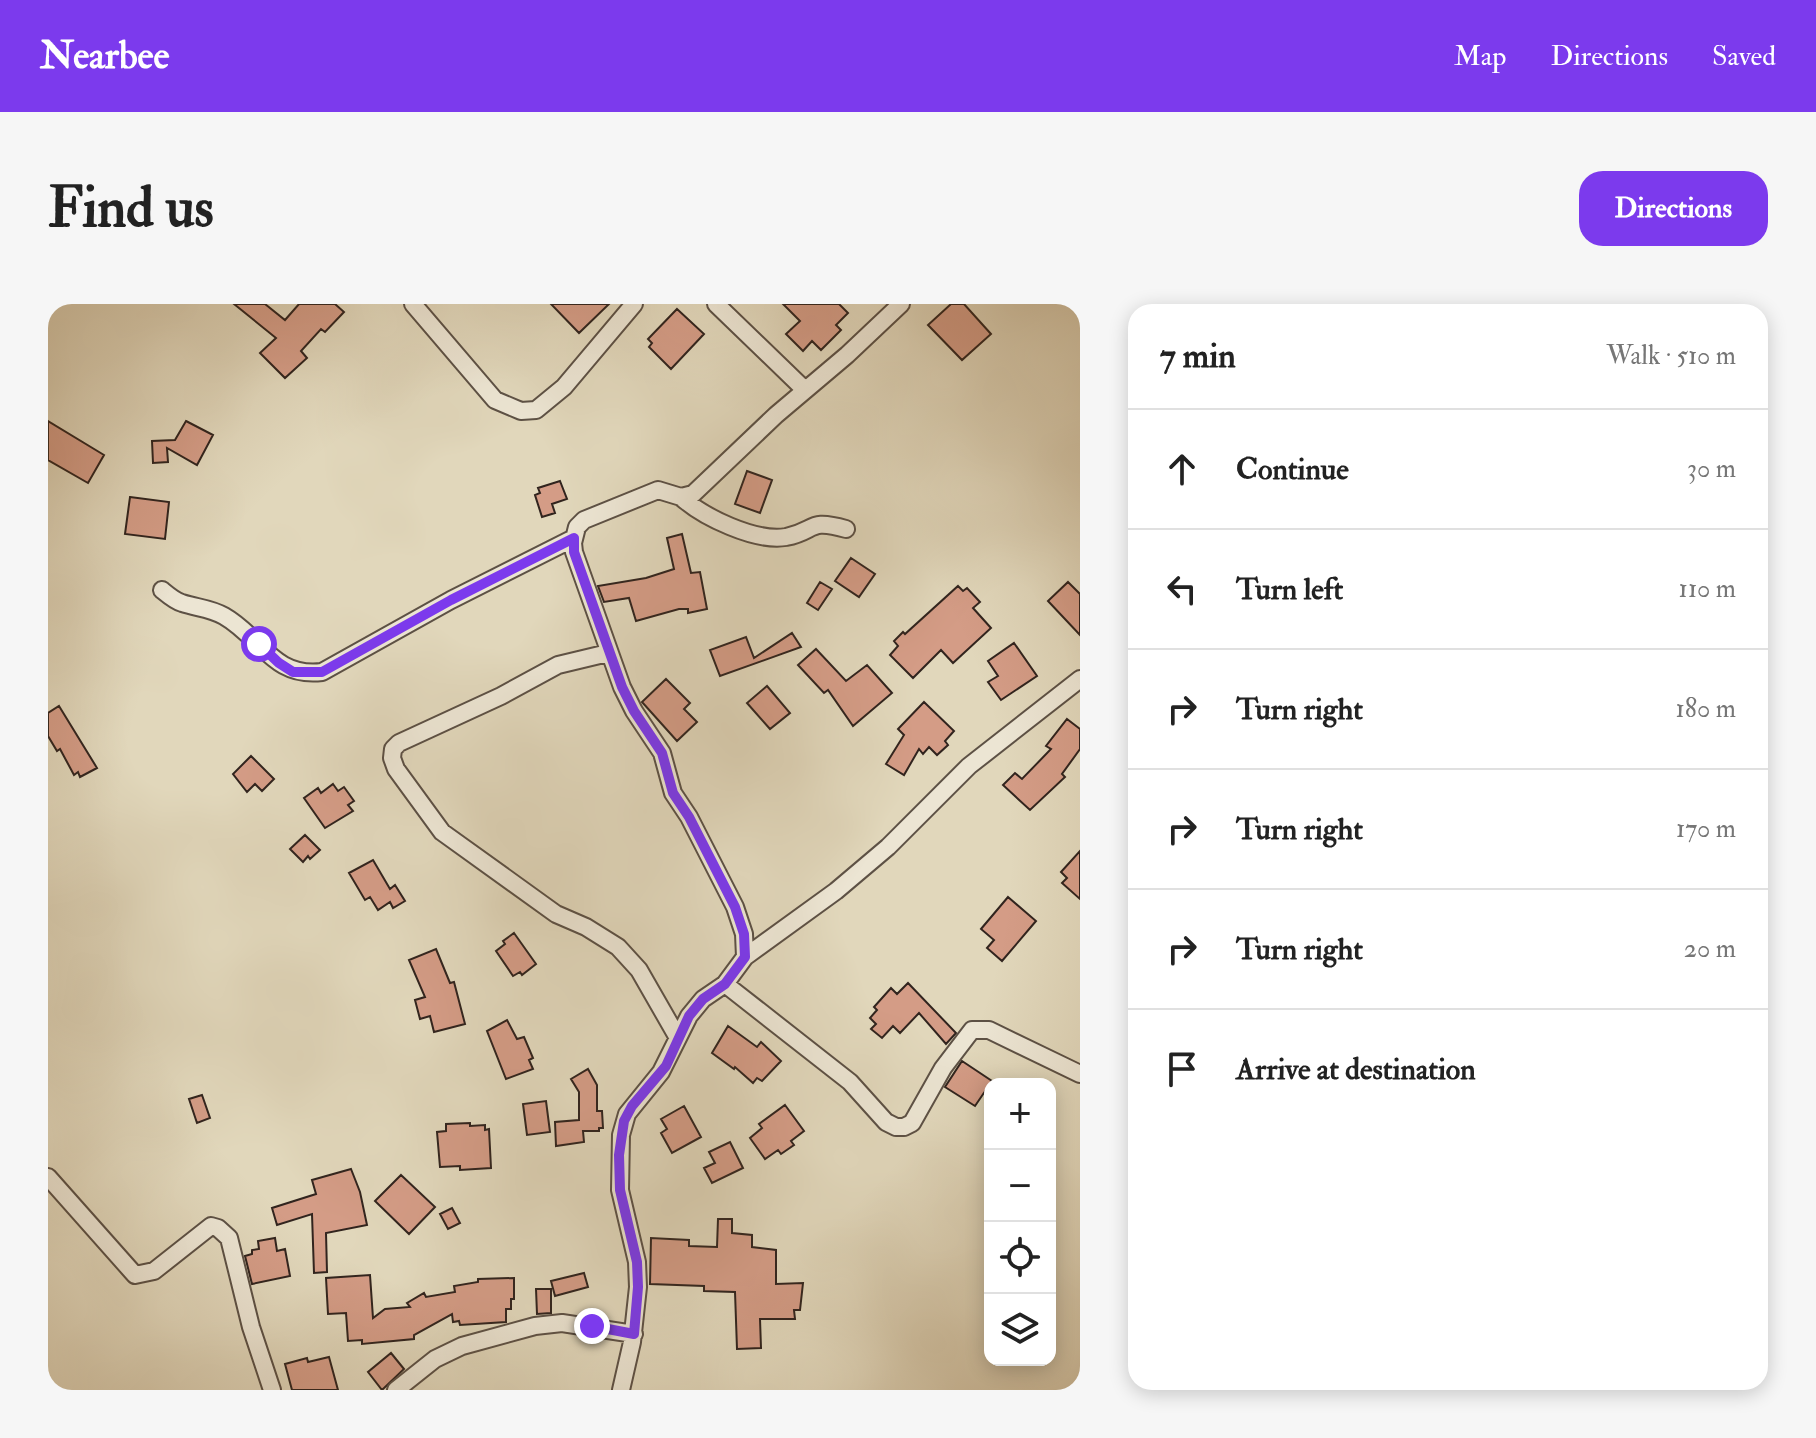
<!DOCTYPE html>
<html lang="en">
<head>
<meta charset="utf-8">
<style>
	:root { --surface:#fff; --page:#f6f6f6; --text:#222; --muted:#767676; --line:#e0e0e0; --accent:#7c3aed }
	body { margin:0; font-family:"IM FELL Double Pica",serif; background:var(--page); color:var(--text) }
	.controls { position:absolute; right:24px; bottom:24px; display:grid; overflow:hidden; border-radius:16px; box-shadow:0 4px 20px #0003 }
	.controls button { width:72px; height:72px; display:grid; place-items:center; padding:0; border:0; border-bottom:2px solid var(--line); background:var(--surface); color:var(--text); font:40px sans-serif }
	.stop { position:absolute; width:24px; height:24px; margin:-18px; border:6px solid #7c3aed; border-radius:50%; background:#fff }
	.stop.end { background:#7c3aed; border-color:#fff; box-shadow:0 2px 8px #0008 }
	.list { margin:0; padding:0; list-style:none }
	h2 { display:flex; justify-content:space-between; align-items:center; height:104px; margin:0; padding:0 32px; font-size:34px }
	h2 small { font-size:26px; font-weight:400; color:var(--muted) }
	.list li { display:grid; grid-template-columns:52px 1fr auto; gap:24px; align-items:center; box-sizing:border-box; height:120px; padding:0 32px; border-top:2px solid var(--line) }
	.list b { display:block; font-size:30px; white-space:nowrap }
	.list em { font-size:26px; font-style:normal; color:var(--muted) }
	.icon { flex:none; width:44px; height:44px; fill:none; stroke:currentColor; stroke-width:2; stroke-linecap:round; stroke-linejoin:round }
	.map { position:relative; flex:none; width:1032px; height:1086px; overflow:hidden; border-radius:24px }
	header { display:flex; align-items:center; gap:48px; box-sizing:border-box; height:112px; padding:0 40px; background:var(--accent); color:#fff }
	header strong { font-size:38px }
	nav { display:flex; gap:44px; margin-inline-start:auto; font-size:28px }
	.intro { display:flex; align-items:center; justify-content:space-between; box-sizing:border-box; height:192px; padding:0 48px }
	h1 { margin:0; font-size:56px }
	.button { padding:20px 36px; border-radius:24px; background:var(--accent); color:#fff; font-size:28px; font-weight:700 }
	main { display:flex; gap:48px; padding:0 48px }
	aside { flex:1; background:var(--surface); border-radius:24px; box-shadow:0 4px 20px #0003 }
	.map>svg:first-child { display:block }
</style>
</head>
<body>
<header>
<strong>Nearbee</strong>
<nav><a>Map</a><a>Directions</a><a>Saved</a></nav>
</header>
<div class="intro"><h1>Find us</h1><a class="button">Directions</a></div>
<main>
<div class="map">
<svg width="1032" height="1086" viewBox="0 0 1032 1086">
	<rect width="100%" height="100%" fill="#e1d7bb"/>
	<filter id="stains"><feTurbulence type="fractalNoise" baseFrequency=".0025" numOctaves="4"/><feColorMatrix values="0 0 0 0 .2 0 0 0 0 .09 0 0 0 0 .02 0 0 0 .5 -.17"/></filter>
	<radialGradient id="worn" r=".72"><stop offset=".6" stop-color="#630" stop-opacity="0"/><stop offset="1" stop-color="#630" stop-opacity=".3"/></radialGradient>
	<path fill="#d49c86" stroke="#31241e" stroke-width="2" d="M 186,0 L 217,0 L 237,16 L 251,0 L 287,0 L 296,8 L 277,28 L 273,25 L 253,47 L 259,54 L 237,74 L 212,49 L 228,34 Z
		M 503,0 L 561,0 L 531,29 Z
		M 735,0 L 791,0 L 800,9 L 788,21 L 793,26 L 773,46 L 764,37 L 755,47 L 738,30 L 752,17 Z
		M 903,0 L 916,0 L 943,30 L 914,56 L 880,21 Z
		M 629,5 L 656,30 L 623,65 L 601,43 L 604,39 L 600,35 Z
		M 0,117 L 56,151 L 40,179 L 0,156 Z
		M 138,117 L 165,131 L 149,161 L 119,144 L 120,158 L 105,159 L 104,137 L 127,136 Z
		M 699,167 L 724,176 L 712,209 L 687,200 Z
		M 512,177 L 519,195 L 504,200 L 507,209 L 494,213 L 487,191 L 492,189 L 490,184 Z
		M 82,193 L 121,198 L 117,235 L 77,230 Z
		M 634,230 L 643,269 L 652,268 L 659,305 L 640,309 L 640,305 L 631,305 L 588,317 L 581,294 L 556,298 L 550,282 L 598,274 L 626,265 L 619,234 Z
		M 803,254 L 827,270 L 811,293 L 787,277 Z
		M 772,278 L 784,285 L 770,306 L 759,299 Z
		M 1020,278 L 1032,290 L 1032,331 L 1000,297 Z
		M 910,282 L 915,287 L 919,284 L 932,298 L 925,304 L 943,324 L 905,359 L 893,346 L 865,374 L 842,351 L 850,342 L 846,337 L 855,328 L 857,330 Z
		M 744,329 L 753,343 L 672,372 L 662,346 L 698,333 L 706,354 Z
		M 966,339 L 989,372 L 953,396 L 940,378 L 950,372 L 940,357 Z
		M 768,345 L 798,377 L 819,361 L 844,389 L 805,422 L 780,386 L 776,389 L 750,361 Z
		M 618,375 L 642,399 L 636,405 L 649,418 L 629,437 L 594,398 Z
		M 719,382 L 742,409 L 722,425 L 699,399 Z
		M 876,398 L 906,427 L 897,437 L 900,441 L 889,451 L 881,443 L 875,450 L 871,445 L 856,471 L 838,460 L 856,431 L 850,425 Z
		M 11,402 L 49,464 L 32,473 L 30,468 L 26,471 L 12,445 L 9,447 L 0,432 L 0,409 Z
		M 1019,415 L 1032,425 L 1032,445 L 1014,470 L 1017,473 L 982,506 L 955,481 L 967,469 L 974,475 L 1003,445 L 998,442 Z
		M 203,452 L 226,475 L 214,487 L 207,480 L 199,488 L 185,470 Z
		M 285,480 L 290,487 L 296,483 L 306,497 L 300,501 L 305,507 L 277,524 L 256,494 L 270,484 L 273,489 Z
		M 257,531 L 272,546 L 262,555 L 260,552 L 255,558 L 242,545 Z
		M 1032,547 L 1032,595 L 1014,579 L 1019,574 L 1013,568 Z
		M 325,556 L 342,585 L 347,581 L 357,597 L 345,604 L 342,598 L 330,606 L 322,593 L 317,596 L 301,569 Z
		M 960,593 L 988,617 L 954,657 L 939,644 L 946,636 L 933,625 Z
		M 466,629 L 488,660 L 474,671 L 472,668 L 465,672 L 448,647 L 457,640 L 455,637 Z
		M 388,645 L 402,679 L 406,678 L 417,720 L 386,728 L 382,712 L 372,715 L 367,696 L 377,693 L 361,656 Z
		M 860,679 L 908,729 L 898,740 L 871,709 L 852,729 L 845,722 L 834,734 L 823,725 L 828,720 L 822,714 L 829,706 L 826,703 L 843,684 L 849,690 Z
		M 459,716 L 469,735 L 476,733 L 485,754 L 481,756 L 485,765 L 458,775 L 439,727 Z
		M 680,722 L 709,743 L 713,738 L 733,757 L 714,777 L 709,774 L 705,779 L 687,763 L 686,765 L 664,749 Z
		M 914,757 L 944,777 L 927,802 L 897,783 Z
		M 540,765 L 549,781 L 549,807 L 554,807 L 555,824 L 551,824 L 551,827 L 535,827 L 536,838 L 508,842 L 507,818 L 531,816 L 531,788 L 523,775 Z
		M 154,791 L 162,814 L 149,819 L 141,795 Z
		M 498,797 L 502,828 L 479,831 L 475,800 Z
		M 737,801 L 756,827 L 743,837 L 746,841 L 733,850 L 730,846 L 717,855 L 702,834 L 714,824 L 711,820 Z
		M 636,802 L 653,833 L 624,849 L 613,829 L 619,825 L 613,815 Z
		M 422,819 L 422,822 L 437,821 L 437,826 L 441,825 L 443,864 L 412,866 L 412,862 L 392,863 L 389,828 L 398,827 L 398,820 Z
		M 682,838 L 695,864 L 664,879 L 656,864 L 667,859 L 661,848 Z
		M 303,865 L 312,888 L 319,921 L 278,929 L 279,968 L 266,969 L 264,910 L 229,921 L 224,904 L 268,890 L 264,876 Z
		M 353,871 L 387,903 L 361,930 L 327,897 Z
		M 404,904 L 412,919 L 400,925 L 392,910 Z
		M 670,915 L 684,915 L 684,929 L 704,931 L 704,943 L 728,946 L 728,980 L 755,979 L 752,1006 L 746,1006 L 747,1015 L 712,1015 L 713,1044 L 689,1045 L 687,988 L 656,987 L 656,982 L 602,980 L 603,934 L 641,936 L 641,942 L 669,943 Z
		M 227,934 L 229,947 L 237,945 L 242,972 L 204,980 L 197,952 L 204,950 L 204,946 L 211,945 L 210,937 Z
		M 536,969 L 540,983 L 507,992 L 503,977 Z
		M 322,971 L 325,1014 L 337,1005 L 362,1003 L 359,999 L 376,989 L 378,993 L 407,988 L 406,982 L 430,978 L 430,975 L 466,974 L 466,995 L 463,995 L 463,1005 L 458,1005 L 458,1018 L 412,1021 L 411,1017 L 405,1018 L 404,1010 L 366,1031 L 366,1035 L 314,1040 L 314,1036 L 300,1037 L 298,1009 L 280,1010 L 278,974 Z
		M 488,985 L 503,985 L 503,1009 L 489,1010 Z
		M 343,1049 L 356,1065 L 334,1086 L 320,1068 Z
		M 281,1053 L 290,1086 L 244,1086 L 237,1060 L 259,1054 L 260,1058 Z"/>
	<g fill="none" stroke-linecap="round" stroke-linejoin="round">
		<g stroke="#5d5145" stroke-width="20">
			<path id="minor" d="M 365,0 L 447,96 L 473,107 L 488,106 L 516,83 L 586,0
				M 668,0 L 757,86
				M 633,193 C 655,213 707,238 738,233 C 769,227 759,214 798,225
				M 114,286 C 120,291 127,297 134,299 C 149,304 162,304 176,312 C 213,333 225,374 274,368 L 403,296 L 526,234
				M 560,349 L 510,361 L 453,392 L 351,439 L 345,445 L 344,454 L 348,465 L 394,528 L 508,610 L 538,623 L 570,643 L 591,666 L 630,734
				M 697,653 L 696,630 L 687,603 L 641,513 L 625,489 L 614,449 L 586,407 L 574,383 L 526,248 L 525,239 L 529,223 L 536,216 L 610,186 L 633,193 L 645,190 L 728,111 L 799,51 L 853,0
				M 677,680 L 802,778 L 838,818 L 848,823 L 856,823 L 864,819 L 895,764 L 924,726 L 941,726 L 1032,770
				M 0,873 L 87,971 L 106,967 L 163,922 L 170,924 L 181,934 L 203,1023 L 224,1086
				M 348,1086 L 387,1055 L 414,1042 L 487,1022 L 514,1019 L 586,1030
				M 573,1086 L 584,1038 L 590,983 L 589,958 L 572,886 L 573,831 L 579,810 L 613,768 L 641,712 L 655,695 L 677,680 L 697,653 L 788,587 L 840,543 L 921,462 L 1032,375"/>
		</g>
		<use href="#minor" stroke="#ece5d3" stroke-width="16"/>
	</g>
	<g fill="none" stroke-linecap="round" stroke-linejoin="round">
		<path stroke="#7c3aed" stroke-width="10" d="M 211,340 L 231,359 L 245,368 L 274,368 L 403,296 L 526,234 L 526,248 L 574,383 L 586,407 L 614,449 L 625,489 L 641,513 L 687,603 L 696,630 L 697,653 L 677,680 L 655,695 L 641,712 L 618,762 L 584,802 L 576,817 L 571,851 L 572,886 L 589,958 L 590,983 L 586,1030 L 544,1022"/>
	</g>
	<rect width="100%" height="100%" filter="url(#stains)"/>
	<rect width="100%" height="100%" fill="url(#worn)"/>
</svg>
<div class="controls">
<button>+</button>
<button>−</button>
<button><svg class="icon" aria-label="locate" viewBox="0 0 24 24"><circle cx="12" cy="12" r="6"/><path d="M12 2v4M12 18v4M2 12h4M18 12h4"/></svg></button>
<button><svg class="icon" aria-label="layers" viewBox="0 0 24 24"><path d="M12 4l9 5-9 5-9-5zM3 14l9 5 9-5"/></svg></button>
</div>
<div class="stop" style="left:211px;top:340px"></div>
<div class="stop end" style="left:544px;top:1022px"></div>
</div>
<aside>
<h2>7 min<small>Walk · 510 m</small></h2>
<ul class="list">
<li><svg class="icon" aria-label="ahead" viewBox="0 0 24 24"><path d="M12 20V5M6 11l6-6 6 6"/></svg><div><b>Continue</b></div><em>30 m</em></li>
<li><svg class="icon" aria-label="left" viewBox="0 0 24 24"><path d="M17 20v-9H6M10 6l-5 5 5 5"/></svg><div><b>Turn left</b></div><em>110 m</em></li>
<li><svg class="icon" aria-label="right" viewBox="0 0 24 24"><path d="M7 20v-9h11M14 6l5 5-5 5"/></svg><div><b>Turn right</b></div><em>180 m</em></li>
<li><svg class="icon" aria-label="right" viewBox="0 0 24 24"><path d="M7 20v-9h11M14 6l5 5-5 5"/></svg><div><b>Turn right</b></div><em>170 m</em></li>
<li><svg class="icon" aria-label="right" viewBox="0 0 24 24"><path d="M7 20v-9h11M14 6l5 5-5 5"/></svg><div><b>Turn right</b></div><em>20 m</em></li>
<li><svg class="icon" aria-label="arrive" viewBox="0 0 24 24"><path d="M6 21V4h12l-3 4 3 4H6"/></svg><div><b>Arrive at destination</b></div></li>
</ul>
</aside>
</main>
</body>
</html>
